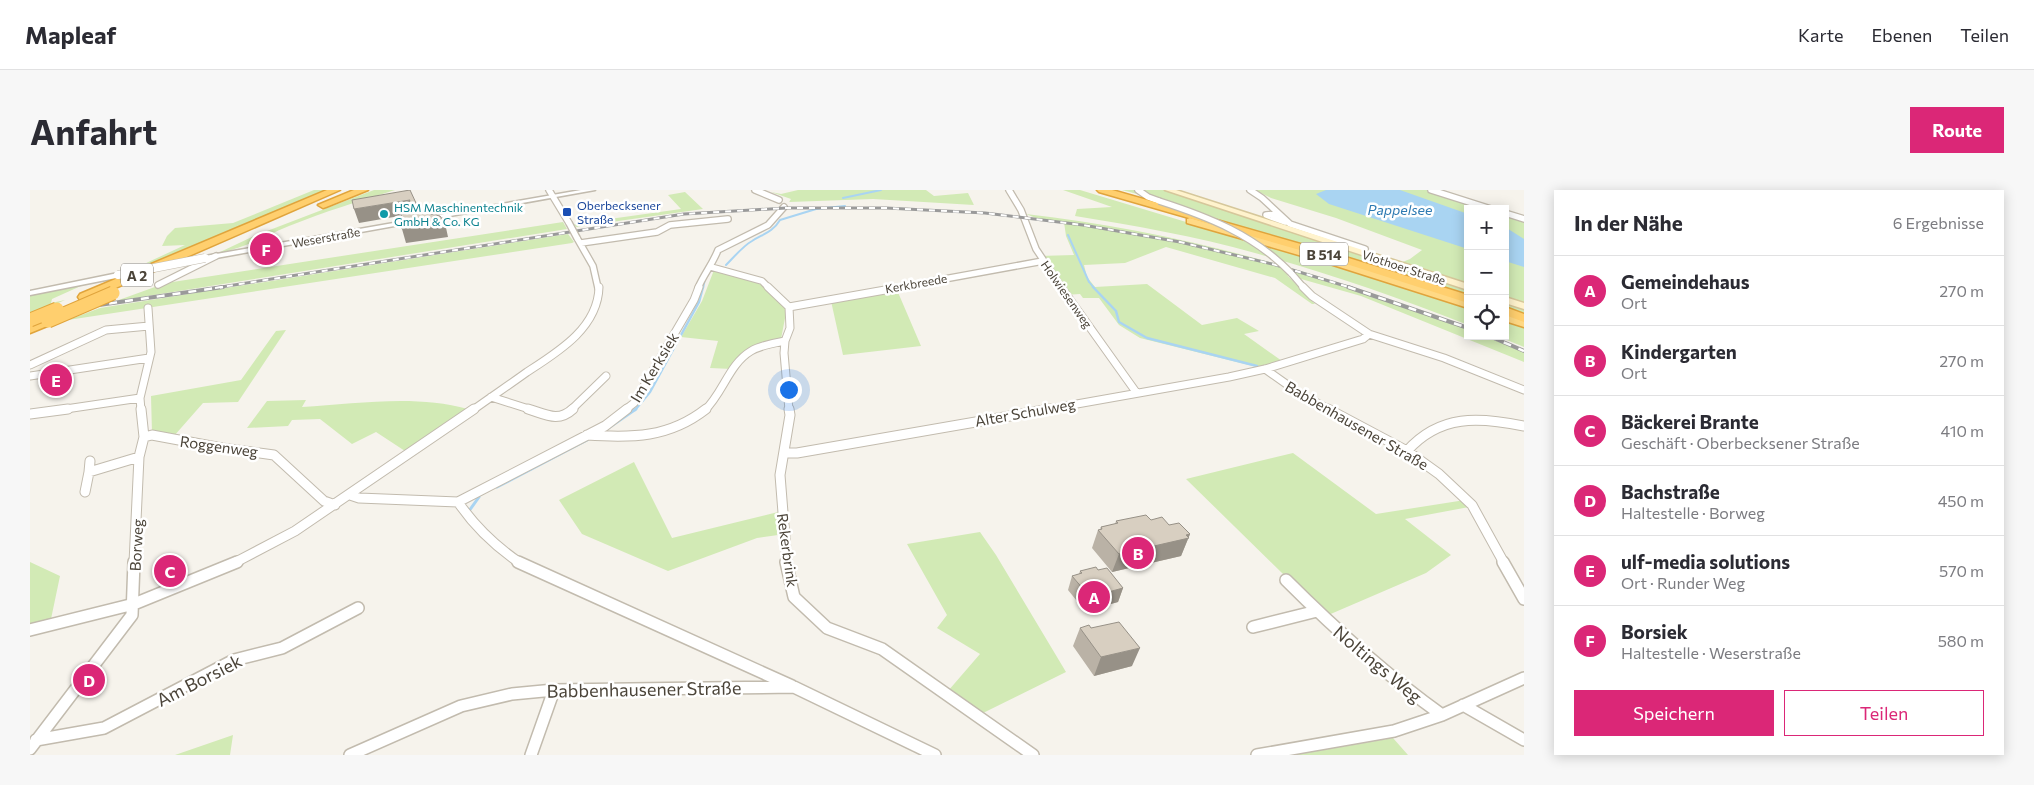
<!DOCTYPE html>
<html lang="de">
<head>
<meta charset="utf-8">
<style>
	:root { --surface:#fff; --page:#f7f7f7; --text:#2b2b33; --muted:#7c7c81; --line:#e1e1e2; --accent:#db2777 }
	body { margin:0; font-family:Commissioner,sans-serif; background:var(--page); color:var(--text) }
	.controls { position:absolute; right:15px; top:15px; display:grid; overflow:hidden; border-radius:0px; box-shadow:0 2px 12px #0003 }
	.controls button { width:45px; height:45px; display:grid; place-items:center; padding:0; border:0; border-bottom:1px solid var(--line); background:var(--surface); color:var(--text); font:25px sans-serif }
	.you { position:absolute; left:758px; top:199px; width:18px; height:18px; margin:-12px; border:4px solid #fff; border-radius:50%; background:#1a73e8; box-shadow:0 0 0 8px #1a73e833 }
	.badge { display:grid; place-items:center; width:32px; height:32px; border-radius:50%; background:var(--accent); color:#fff; font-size:16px; font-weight:700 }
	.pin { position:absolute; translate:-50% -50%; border:2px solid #fff; box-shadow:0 1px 5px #0006 }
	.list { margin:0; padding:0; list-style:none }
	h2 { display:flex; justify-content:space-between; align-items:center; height:65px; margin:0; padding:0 20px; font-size:21px }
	h2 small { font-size:16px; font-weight:400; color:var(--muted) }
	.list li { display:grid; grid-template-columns:32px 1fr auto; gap:15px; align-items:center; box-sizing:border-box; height:70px; padding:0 20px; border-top:1px solid var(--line) }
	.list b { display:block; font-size:19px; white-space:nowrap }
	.list p { margin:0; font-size:16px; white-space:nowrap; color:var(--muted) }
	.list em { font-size:16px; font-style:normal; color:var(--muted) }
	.actions { display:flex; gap:10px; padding:15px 20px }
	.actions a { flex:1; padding:11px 0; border:1px solid var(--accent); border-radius:0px; text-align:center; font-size:18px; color:var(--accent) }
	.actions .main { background:var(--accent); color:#fff }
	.icon { flex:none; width:28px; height:28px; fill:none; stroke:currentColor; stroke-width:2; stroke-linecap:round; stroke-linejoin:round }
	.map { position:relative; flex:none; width:1494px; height:565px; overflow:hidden; border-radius:0px }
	header { display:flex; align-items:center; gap:30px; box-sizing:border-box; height:70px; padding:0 25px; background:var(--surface); border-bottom:1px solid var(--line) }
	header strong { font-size:24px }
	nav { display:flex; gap:28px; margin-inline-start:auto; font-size:18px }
	.intro { display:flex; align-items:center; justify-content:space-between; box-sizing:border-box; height:120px; padding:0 30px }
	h1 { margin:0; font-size:35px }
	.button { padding:12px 22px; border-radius:0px; background:var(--accent); color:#fff; font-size:18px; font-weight:700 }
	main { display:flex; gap:30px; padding:0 30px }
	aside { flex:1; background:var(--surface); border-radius:0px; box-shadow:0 2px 12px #0003 }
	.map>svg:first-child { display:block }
</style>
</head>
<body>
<header>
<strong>Mapleaf</strong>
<nav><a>Karte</a><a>Ebenen</a><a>Teilen</a></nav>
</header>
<div class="intro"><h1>Anfahrt</h1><a class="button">Route</a></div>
<main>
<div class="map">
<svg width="1494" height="565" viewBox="0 0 1494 565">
	<rect width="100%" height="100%" fill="#f6f3ec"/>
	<path fill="#d2eab5" d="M 284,0 L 295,0 L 110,78 L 99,81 L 155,55 L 132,56 L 137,46 L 145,38 L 203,33 Z
		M 344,0 L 365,0 C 329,11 294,22 259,36 C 235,46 213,59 188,63 L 224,46 Z
		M 768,0 L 896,0 L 904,6 L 938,3 L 944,15 L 843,9 L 759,12 L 761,9 L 741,2 L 751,4 Z
		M 1033,0 L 1050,0 L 1239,57 C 1196,25 1143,14 1092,0 L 1149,0 L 1370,73 L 1380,69 L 1392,60 L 1306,28 L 1241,8 L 1225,0 L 1404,0 L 1465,19 L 1438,19 L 1438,135 C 1368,107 1297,83 1225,63 C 1166,46 1105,36 1045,26 L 1047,19 L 1082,17 Z
		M 655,2 L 673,19 L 546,37 L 544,34 L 651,19 L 638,5 Z
		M 1475,22 L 1494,28 L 1494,157 L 1467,146 L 1475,146 Z
		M 996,24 C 1148,41 1296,83 1438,140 L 1438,146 L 1454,146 L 1494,162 L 1494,172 L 1331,106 L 1257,85 L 1285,114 L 1282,114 L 1245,88 L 1136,57 L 1095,73 L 1054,75 L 1057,87 L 1065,97 L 1117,94 L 1172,135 L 1207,128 L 1229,141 L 1214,144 L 1252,171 L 1227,177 L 1110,148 L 1089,135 L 1069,108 L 1053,108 L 1050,104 L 1035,105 L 1009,66 L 1044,65 L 1036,46 L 1034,32 L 1013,31 Z
		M 533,32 L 537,39 L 86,111 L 136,93 Z
		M 538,44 L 544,52 L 542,53 L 38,130 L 70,118 Z
		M 684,80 L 731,92 L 757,118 L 751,149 L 715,163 L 702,179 L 680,178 L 688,151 L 651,147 L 672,111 Z
		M 49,95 L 53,95 L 22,109 L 21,113 L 35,110 L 8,122 L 0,123 L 0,105 Z
		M 867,100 L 891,156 L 813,165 L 801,111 Z
		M 256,140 L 208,212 L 173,213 L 144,246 L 122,243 L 121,206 L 211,190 L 246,141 Z
		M 276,210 L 272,217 C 326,214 384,204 438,219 L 375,261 L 346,242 L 322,254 L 290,229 L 262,230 L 258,236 L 217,238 L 237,211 Z
		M 1263,263 L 1346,324 L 1435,310 L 1439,317 L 1375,329 L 1421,365 L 1396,383 L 1296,426 L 1156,289 Z
		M 604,272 L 642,348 L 756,320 L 757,350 L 748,345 L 727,348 L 638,381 L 552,344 L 529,310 Z
		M 950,342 L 966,365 L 1036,482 L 951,524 L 918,501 L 950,464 L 907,438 L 917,425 L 877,354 Z
		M 0,372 L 30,386 L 21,429 L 0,434 Z
		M 203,545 L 200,565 L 145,565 Z
		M 1363,548 L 1378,565 L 1264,565 Z"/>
	<path fill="#a9d4f2" d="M 1296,0 L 1370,0 L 1438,24 L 1438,59 L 1299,14 L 1286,4 Z
		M 1475,37 L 1494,49 L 1494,77 L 1475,71 Z"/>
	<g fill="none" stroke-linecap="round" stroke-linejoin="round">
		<path stroke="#a9d4f2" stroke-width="2" d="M 813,8 L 851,0
			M 1038,45 L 1059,92
			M 696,75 C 704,67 713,56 722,51 C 733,44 743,42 750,30 L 786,19 L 815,16
			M 1060,93 L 1064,98
			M 673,98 L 675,89"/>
		<path stroke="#a9d4f2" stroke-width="2.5" d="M 1063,97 L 1086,121 L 1089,132 L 1117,148 L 1227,176
			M 605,220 L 620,202 L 669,112 L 673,97"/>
		<path stroke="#a9d4f2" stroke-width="3" d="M 574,241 L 606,219
			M 467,297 L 557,250
			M 439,321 L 449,307"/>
		<g stroke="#c2bbae" stroke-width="8">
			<path id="minor-far3" d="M 519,0 L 539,33
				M 725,0 L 749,10
				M 979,0 L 991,20 L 1006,59 L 1032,98
				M 1108,0 L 1118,7 L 1129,11
				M 1220,0 L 1232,8 L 1260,34 L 1335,59
				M 1401,0 L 1461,19
				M 1475,23 L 1494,29
				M 1249,24 L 1236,25 L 1255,32
				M 547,48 L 563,76 L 568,98
				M 551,53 L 627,42 L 640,35 L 698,29
				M 681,77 L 732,91 L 739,98
				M 1261,83 L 1274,98
				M 128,95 L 186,66
				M 668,98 C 674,84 682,75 688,60 L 738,35 L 754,17
				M 865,98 L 1013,71"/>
		</g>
		<g stroke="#c2bbae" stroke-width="9">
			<path id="minor-far2" d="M 738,97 L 759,117 L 760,138 L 755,151 L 754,163 L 759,220
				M 1031,97 L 1106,202
				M 1273,97 L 1282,106 L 1339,144 L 1414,168 L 1494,200
				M 759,117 L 872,97
				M 0,175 L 76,140 L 119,136
				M 1235,179 L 1269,203 L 1300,220
				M 0,186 L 119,168
				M 461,207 L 502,220
				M 29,220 L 110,208
				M 111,220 L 110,208 L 121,162 L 118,118
				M 443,220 C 461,207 479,195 497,182 C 528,162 568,138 569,97
				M 541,220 L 576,186
				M 595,220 L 604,213 L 664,110 L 669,97
				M 675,220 C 693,203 699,174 721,161 C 731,155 744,153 755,151
				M 1013,220 L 1199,187 L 1235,179 L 1333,149 L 1339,144"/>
		</g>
		<g stroke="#c2bbae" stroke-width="11">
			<path id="minor-far1" d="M 498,219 C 515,224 528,233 543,219
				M 1298,219 L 1377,261 L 1409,284 L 1442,315 L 1474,373
				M 0,224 L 38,219
				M 557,245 C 602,248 639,248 676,219
				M 114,247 L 122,245 L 192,258 L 244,265 L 294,311 L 305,315
				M 1377,261 C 1410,224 1449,227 1494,236
				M 754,263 L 767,263 L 1020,219
				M 60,271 L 59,282 L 109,267
				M 55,302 L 59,282
				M 320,305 L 329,308 L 428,312 C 445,337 465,356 490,373
				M 428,312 L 575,236 L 597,219
				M 104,373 L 109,267 L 114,247 L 111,219
				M 204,373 L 265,341 L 444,219
				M 757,373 L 750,285 L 760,225 L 759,219"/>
		</g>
		<g stroke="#c2bbae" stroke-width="14">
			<path id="minor" d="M 488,372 L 762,496
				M 756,372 L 764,407 L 797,438 L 852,459 L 1003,565
				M 1473,372 L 1494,409
				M 1256,390 C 1305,439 1356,485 1412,525
				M 1223,437 L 1287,421
				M 0,440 L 104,414 L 207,372
				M 1433,515 L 1494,550
				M 6,550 L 74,538 L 204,470 L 252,458 L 328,418
				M 0,559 L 102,425 L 104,372
				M 320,565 L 431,516 L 482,504 L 524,500 L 764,497 L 905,565
				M 501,565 L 524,500
				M 1227,565 L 1364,541 L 1412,525 L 1494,488"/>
		</g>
		<g stroke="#c2bbae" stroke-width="3">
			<path id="tertiary" d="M 551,0 L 565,0 L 175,70 L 171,68 L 175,66 Z
				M 88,83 L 92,85 L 91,87 L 0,105 L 0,101 Z"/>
		</g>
		<g stroke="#d6c79b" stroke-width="3">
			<path id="secondary" d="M 1135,0 L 1146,0 L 1438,94 L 1438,100 Z
				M 1475,107 L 1494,113 L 1494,119 L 1475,113 Z"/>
		</g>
		<g stroke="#e0a43c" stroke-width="3">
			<path id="trunk" d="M 1160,28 L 1308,70 L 1438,111 L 1438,118 L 1300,74 L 1157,33 L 1157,29 Z
				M 1475,124 L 1494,130 L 1494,137 L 1475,131 Z"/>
		</g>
		<g stroke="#e0a43c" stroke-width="3">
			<path id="motorway" d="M 297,0 L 310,0 L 58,110 L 50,110 L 48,107 L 50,104 Z
				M 324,0 L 338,0 L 296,17 L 293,18 L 288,15 Z
				M 1067,0 L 1082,0 L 1309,65 L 1438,105 L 1438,113 L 1301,69 L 1069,2 Z
				M 1475,117 L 1494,124 L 1494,132 L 1475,125 Z
				M 18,127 L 24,131 L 22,134 L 0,143 L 0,134 Z"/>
		</g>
		<use href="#minor-far3" stroke="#fff" stroke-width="5.5"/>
		<use href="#minor-far2" stroke="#fff" stroke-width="7"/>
		<use href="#minor-far1" stroke="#fff" stroke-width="9"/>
		<use href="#minor" stroke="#fff" stroke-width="11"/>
		<use href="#tertiary" fill="#fff" fill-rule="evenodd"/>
		<use href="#secondary" fill="#fff3cd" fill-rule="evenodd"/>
		<use href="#trunk" fill="#ffd985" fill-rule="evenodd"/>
		<use href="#motorway" fill="#ffcf6e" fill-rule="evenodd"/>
		<g stroke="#9a9a9a" stroke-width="3">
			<path id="rail-far1" d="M 185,98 L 654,24 L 756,18 L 856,18 L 955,23 L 1053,35 L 1150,52 L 1246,75 L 1322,98"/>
		</g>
		<g stroke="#9a9a9a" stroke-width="4">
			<path id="rail" d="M 1318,97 L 1438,138
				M 0,125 L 193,97
				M 1459,146 L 1494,161"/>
		</g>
		<use href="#rail-far1" stroke="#fff" stroke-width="2" stroke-dasharray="6" stroke-linecap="butt"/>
		<use href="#rail" stroke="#fff" stroke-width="2.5" stroke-dasharray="8" stroke-linecap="butt"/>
		<g stroke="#c2bbae" stroke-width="8" stroke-linecap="butt">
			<path id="minor-bridge" d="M 1129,11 C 1179,27 1224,45 1261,83
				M 539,33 L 547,48"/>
		</g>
		<g stroke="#c2bbae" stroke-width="9" stroke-linecap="butt">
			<path id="tertiary-bridge" d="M 88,85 L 175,68"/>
		</g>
		<g stroke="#e0a43c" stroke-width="15" stroke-linecap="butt">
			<path id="motorway-bridge" d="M 0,130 L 27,119
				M 18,131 L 83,103"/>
		</g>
		<use href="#minor-bridge" stroke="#fff" stroke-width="5.5"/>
		<use href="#tertiary-bridge" stroke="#fff" stroke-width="8"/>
		<use href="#motorway-bridge" stroke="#ffcf6e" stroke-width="13"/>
	</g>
	<path fill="#bab2a6" d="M 1121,330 L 1139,335 L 1160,344 L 1151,366 L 1082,382 L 1062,358 L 1068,340 L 1070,340 L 1071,337 L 1085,334 L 1086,331 Z
		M 1068,380 L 1093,398 L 1088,412 L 1055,421 L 1038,400 L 1042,386 L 1049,384 L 1050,381 Z
		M 1050,438 L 1061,438 L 1102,476 L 1064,486 L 1043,456 Z"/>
	<path fill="#979187" d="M 380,10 L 386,13 L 390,26 L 381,24 L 329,33 L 324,19 Z
		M 415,33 L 418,47 L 376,53 L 372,39 Z
		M 1160,344 L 1151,366 L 1082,382 L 1089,364 Z
		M 1093,398 L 1088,412 L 1055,421 L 1060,407 Z
		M 1110,458 L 1102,476 L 1064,486 L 1071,467 Z"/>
	<path fill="#d8cfc1" stroke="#979187" d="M 380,0 L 386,13 L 378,14 L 380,10 L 324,19 L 322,10 Z
		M 388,19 L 390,22 L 410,26 L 415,33 L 372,39 L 370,28 L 373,22 Z
		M 1116,325 L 1121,330 L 1132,327 L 1139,335 L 1149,333 L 1160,344 L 1156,345 L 1159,348 L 1089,364 L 1068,340 L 1072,339 L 1071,337 L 1088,333 L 1086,331 Z
		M 1066,377 L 1068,380 L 1077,378 L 1093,398 L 1060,407 L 1042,386 L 1052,383 L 1050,381 Z
		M 1089,432 L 1110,458 L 1071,467 L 1050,438 L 1059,435 L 1061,438 Z"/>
	<rect fill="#1a4fb4" stroke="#fff" stroke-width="2" x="532" y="17" width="10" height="10" rx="2.5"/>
	<circle fill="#0f9aa8" stroke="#fff" stroke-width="2" cx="354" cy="24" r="5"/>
	<g text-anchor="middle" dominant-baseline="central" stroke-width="5" stroke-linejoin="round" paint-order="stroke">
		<g font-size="12" fill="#164399" stroke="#fff" text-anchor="start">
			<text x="547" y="15">Oberbecksener<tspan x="547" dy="14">Straße</tspan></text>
		</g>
		<g font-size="12" fill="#0d838f" stroke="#fff" text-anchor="start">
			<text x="364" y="17">HSM Maschinentechnik<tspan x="364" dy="14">GmbH &amp; Co. KG</tspan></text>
		</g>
		<g font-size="12" fill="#4b4439" stroke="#fff">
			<text transform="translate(296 47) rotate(-10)">Weserstraße</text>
			<text transform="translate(1374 77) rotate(18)">Vlothoer Straße</text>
			<text transform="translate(886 93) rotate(-10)">Kerkbreede</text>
			<text transform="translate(1037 104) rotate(55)">Holwiesenweg</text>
		</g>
		<g font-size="14" font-style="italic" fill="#2e7ab2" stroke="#fff">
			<text x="1370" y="19">Pappelsee</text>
		</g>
		<g fill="#fff" stroke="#817c74" stroke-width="1">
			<rect x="1270" y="52.5" width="48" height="23" rx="4"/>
			<rect x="91" y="73.5" width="32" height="23" rx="4"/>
		</g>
		<g font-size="14" font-weight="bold" fill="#4b4439">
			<text x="1294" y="64">B 514</text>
			<text x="107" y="85">A 2</text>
		</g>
		<g font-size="15" fill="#4b4439" stroke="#fff">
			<text transform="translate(624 177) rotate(-59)">Im Kerksiek</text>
			<text transform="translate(995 222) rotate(-10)">Alter Schulweg</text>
			<text transform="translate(1327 235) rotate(30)">Babbenhausener Straße</text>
			<text transform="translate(189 256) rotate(8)">Roggenweg</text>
			<text transform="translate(106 355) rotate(-87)">Borweg</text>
			<text transform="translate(758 360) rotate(82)">Rekerbrink</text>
		</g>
		<g font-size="18" fill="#4b4439" stroke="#fff">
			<text transform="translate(1348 474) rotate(40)">Noltings Weg</text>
			<text transform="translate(169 490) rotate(-27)">Am Borsiek</text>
			<text transform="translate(614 499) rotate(-1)">Babbenhausener Straße</text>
		</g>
	</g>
</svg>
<div class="controls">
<button>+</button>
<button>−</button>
<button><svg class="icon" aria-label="locate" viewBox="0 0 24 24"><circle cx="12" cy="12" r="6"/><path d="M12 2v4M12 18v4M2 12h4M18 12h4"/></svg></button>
</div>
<div class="you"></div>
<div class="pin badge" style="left:1064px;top:407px">A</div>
<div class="pin badge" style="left:1108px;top:363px">B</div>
<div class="pin badge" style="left:140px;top:381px">C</div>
<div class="pin badge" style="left:59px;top:490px">D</div>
<div class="pin badge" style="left:26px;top:190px">E</div>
<div class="pin badge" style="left:236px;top:59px">F</div>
</div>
<aside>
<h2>In der Nähe<small>6 Ergebnisse</small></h2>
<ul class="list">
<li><span class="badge">A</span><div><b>Gemeindehaus</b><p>Ort</p></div><em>270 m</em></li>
<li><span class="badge">B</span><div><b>Kindergarten</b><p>Ort</p></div><em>270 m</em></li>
<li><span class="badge">C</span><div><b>Bäckerei Brante</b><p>Geschäft · Oberbecksener Straße</p></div><em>410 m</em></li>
<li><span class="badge">D</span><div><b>Bachstraße</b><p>Haltestelle · Borweg</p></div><em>450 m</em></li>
<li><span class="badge">E</span><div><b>ulf-media solutions</b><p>Ort · Runder Weg</p></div><em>570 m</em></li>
<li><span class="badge">F</span><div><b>Borsiek</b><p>Haltestelle · Weserstraße</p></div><em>580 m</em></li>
</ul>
<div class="actions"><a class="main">Speichern</a><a>Teilen</a></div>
</aside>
</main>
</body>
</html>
